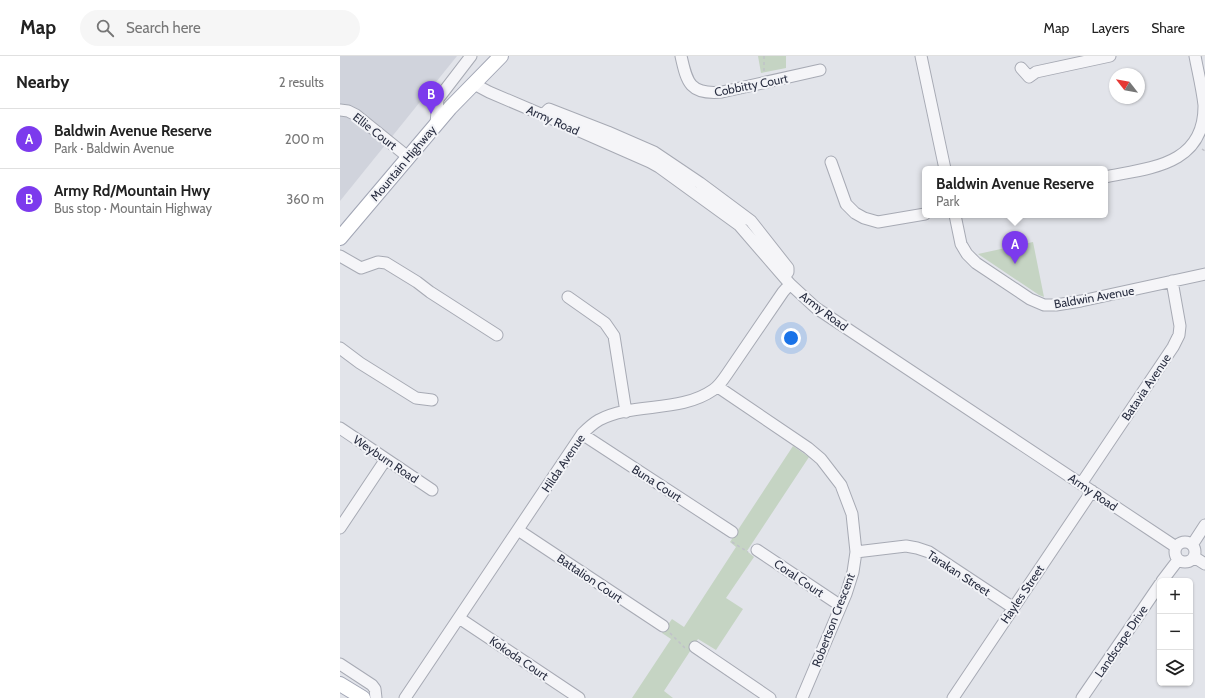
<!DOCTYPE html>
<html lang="en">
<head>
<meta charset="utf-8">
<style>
	:root { --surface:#fff; --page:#f6f6f6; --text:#222; --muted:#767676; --line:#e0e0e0; --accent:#7c3aed }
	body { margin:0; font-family:Cabin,sans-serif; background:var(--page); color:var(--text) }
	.controls { position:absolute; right:12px; bottom:12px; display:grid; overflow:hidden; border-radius:6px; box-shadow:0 1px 3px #0004 }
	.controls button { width:36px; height:36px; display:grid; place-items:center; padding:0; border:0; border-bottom:1px solid var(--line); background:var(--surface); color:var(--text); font:20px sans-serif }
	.compass { position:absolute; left:769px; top:12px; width:36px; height:36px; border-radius:50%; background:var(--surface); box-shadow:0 1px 3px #0004; rotate:301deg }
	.you { position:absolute; left:451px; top:282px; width:14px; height:14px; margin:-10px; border:3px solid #fff; border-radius:50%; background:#1a73e8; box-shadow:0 0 0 6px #1a73e833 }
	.badge { display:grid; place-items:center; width:26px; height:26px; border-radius:50%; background:var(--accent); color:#fff; font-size:13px; font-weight:700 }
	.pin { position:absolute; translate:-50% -33px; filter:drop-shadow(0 1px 2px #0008) }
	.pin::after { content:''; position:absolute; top:21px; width:14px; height:12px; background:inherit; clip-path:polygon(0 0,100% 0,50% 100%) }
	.popup { position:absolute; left:582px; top:110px; width:186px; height:52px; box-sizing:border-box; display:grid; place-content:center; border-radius:6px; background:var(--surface); filter:drop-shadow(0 1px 3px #0005); font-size:13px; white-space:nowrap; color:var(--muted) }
	.popup b { font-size:15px; color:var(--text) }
	.popup::after { content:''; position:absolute; left:50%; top:100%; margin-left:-8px; border:8px solid transparent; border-top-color:var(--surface) }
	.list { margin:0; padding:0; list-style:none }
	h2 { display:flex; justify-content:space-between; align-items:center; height:52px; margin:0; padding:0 16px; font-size:17px }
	h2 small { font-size:13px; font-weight:400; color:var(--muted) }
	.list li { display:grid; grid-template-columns:26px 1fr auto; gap:12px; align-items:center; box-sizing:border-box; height:60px; padding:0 16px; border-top:1px solid var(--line) }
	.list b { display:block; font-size:15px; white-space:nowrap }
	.list p { margin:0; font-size:13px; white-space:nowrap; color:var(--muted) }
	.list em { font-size:13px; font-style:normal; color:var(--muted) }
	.icon { flex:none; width:22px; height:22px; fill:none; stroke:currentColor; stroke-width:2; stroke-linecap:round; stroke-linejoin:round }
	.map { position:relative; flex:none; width:865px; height:642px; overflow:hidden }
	header { display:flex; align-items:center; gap:24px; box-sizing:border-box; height:56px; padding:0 20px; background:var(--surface); border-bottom:1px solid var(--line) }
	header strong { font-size:19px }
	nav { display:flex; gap:22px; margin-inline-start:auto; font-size:14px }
	.search { width:280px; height:36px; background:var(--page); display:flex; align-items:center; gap:10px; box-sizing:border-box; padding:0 14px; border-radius:22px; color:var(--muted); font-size:15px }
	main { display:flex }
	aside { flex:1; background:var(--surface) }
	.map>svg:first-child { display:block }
</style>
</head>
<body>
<header>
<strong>Map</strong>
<div class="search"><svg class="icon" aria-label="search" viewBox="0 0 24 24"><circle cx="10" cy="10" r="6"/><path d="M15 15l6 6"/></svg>Search here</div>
<nav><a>Map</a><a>Layers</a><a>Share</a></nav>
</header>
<main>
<aside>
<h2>Nearby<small>2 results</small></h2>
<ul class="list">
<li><span class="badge">A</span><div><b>Baldwin Avenue Reserve</b><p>Park · Baldwin Avenue</p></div><em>200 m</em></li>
<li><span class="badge">B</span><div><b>Army Rd/Mountain Hwy</b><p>Bus stop · Mountain Highway</p></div><em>360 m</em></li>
</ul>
</aside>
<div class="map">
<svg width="865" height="642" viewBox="0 0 865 642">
	<rect width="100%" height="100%" fill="#e2e4ea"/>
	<path fill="#d0d3dc" d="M 0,0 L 117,0 L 0,145 Z"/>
	<path fill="#c5d4c3" d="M 418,0 L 446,0 L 446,12 L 421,17 Z
		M 693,186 L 704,241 L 699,239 L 638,198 Z
		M 453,390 L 469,401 L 407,495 L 414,501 L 386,542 L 403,553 L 376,594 L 358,583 L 324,635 L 333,642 L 292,642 L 331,583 L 322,577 L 332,563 L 344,571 L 396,491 L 390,486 Z"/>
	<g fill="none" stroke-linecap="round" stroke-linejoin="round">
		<g stroke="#a7aab4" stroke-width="13">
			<path id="minor" d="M 341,0 C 347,27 350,39 382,36 L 480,14
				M 581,0 L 605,113
				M 681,12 L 689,21 L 696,16 L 770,0
				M 134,28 L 149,36 L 203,59 L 310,106 L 319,111 L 399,169 L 450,228 L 476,252 L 836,491
				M 0,54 L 8,55 L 16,59 L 68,101
				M 203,59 L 209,53 L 268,76 L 314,96 L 360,127 L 411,165 L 448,212 L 448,216 L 444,221
				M 96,68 L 98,43 L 131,0
				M 491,106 L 506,148 L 515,157 L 524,162 L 538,166 L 585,158
				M 765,121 C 808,112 865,110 864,49 C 862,32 858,16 855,0
				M 615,159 L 621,188 L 627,198 L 636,207 L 690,243 L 704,249 L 716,249 L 741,245 L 865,218
				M 0,200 L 21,212 L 38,206 L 46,207 L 77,226 L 90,236 L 157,279
				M 228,241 L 265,267 L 274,280 L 286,356
				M 0,292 L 20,307 L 76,342 L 92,344
				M 378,331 L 468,392 L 481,403 L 501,429 L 512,458 L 516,496 L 513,516 L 506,538 L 462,642
				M 0,372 L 92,434
				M 242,378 L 392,476
				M 741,428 L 833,291 L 839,279 L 840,270 L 832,225
				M 0,472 L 46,403
				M 178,474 L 323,570
				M835 496a10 10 0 1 1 20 0a10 10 0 1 1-20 0Z
				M 852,489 L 865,469
				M 417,494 L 501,550
				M 516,496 L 566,490 L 577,492 L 589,496 L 672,551
				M 854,501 L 865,508
				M 822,525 L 838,504
				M 119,562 L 239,642
				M 355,591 L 430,642
				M 0,608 L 32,629 L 35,633 L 36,642
				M 65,642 L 242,378 C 247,373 252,368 259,364 C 293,346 340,357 373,334 C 379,330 383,324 387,318 L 443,236 L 450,228
				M 613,642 L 752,435
				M 742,642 L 820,528"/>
		</g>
		<g stroke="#a2a6b5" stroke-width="16">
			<path id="major" d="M 0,182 L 110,52 L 161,0
				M 0,628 L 23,642"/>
		</g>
		<path stroke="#c0c2c9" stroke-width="1.5" stroke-dasharray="3 3" stroke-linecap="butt" d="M 424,0 L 424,17
			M 862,93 L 865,95
			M 392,486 L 408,496
			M 330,577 L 345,592"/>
		<use href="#minor" stroke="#f5f5f8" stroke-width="11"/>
		<use href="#major" stroke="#fff" stroke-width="14"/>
	</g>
	<g text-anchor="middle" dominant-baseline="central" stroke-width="4" stroke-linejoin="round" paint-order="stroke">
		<g font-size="12" fill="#2a2f42" stroke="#f2f3f7">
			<text transform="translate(411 29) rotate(-11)">Cobbitty Court</text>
			<text transform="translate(213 64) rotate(24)">Army Road</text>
			<text transform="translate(35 75) rotate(38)">Ellie Court</text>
			<text transform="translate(63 107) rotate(-50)">Mountain Highway</text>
			<text transform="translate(754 241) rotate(-10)">Baldwin Avenue</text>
			<text transform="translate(484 255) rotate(37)">Army Road</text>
			<text transform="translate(806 331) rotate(-56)">Batavia Avenue</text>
			<text transform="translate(46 403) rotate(34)">Weyburn Road</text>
			<text transform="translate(223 407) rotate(-56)">Hilda Avenue</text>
			<text transform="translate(317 427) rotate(33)">Buna Court</text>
			<text transform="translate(753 436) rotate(34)">Army Road</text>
			<text transform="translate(619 517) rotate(33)">Tarakan Street</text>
			<text transform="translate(250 522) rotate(34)">Battalion Court</text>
			<text transform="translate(459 522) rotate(34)">Coral Court</text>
			<text transform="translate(682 538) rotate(-56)">Hayles Street</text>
			<text transform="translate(493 564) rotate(-69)">Robertson Crescent</text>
			<text transform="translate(781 585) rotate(-56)">Landscape Drive</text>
			<text transform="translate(179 602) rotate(34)">Kokoda Court</text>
		</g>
	</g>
</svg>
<div class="controls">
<button>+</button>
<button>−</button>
<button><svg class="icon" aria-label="layers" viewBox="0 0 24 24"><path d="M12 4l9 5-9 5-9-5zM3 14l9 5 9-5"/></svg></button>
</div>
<svg class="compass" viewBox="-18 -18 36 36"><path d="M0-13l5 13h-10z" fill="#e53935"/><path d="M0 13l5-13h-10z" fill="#767676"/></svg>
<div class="you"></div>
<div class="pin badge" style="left:675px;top:208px">A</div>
<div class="popup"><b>Baldwin Avenue Reserve</b>Park</div>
<div class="pin badge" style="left:91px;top:58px">B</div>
</div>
</main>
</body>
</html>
